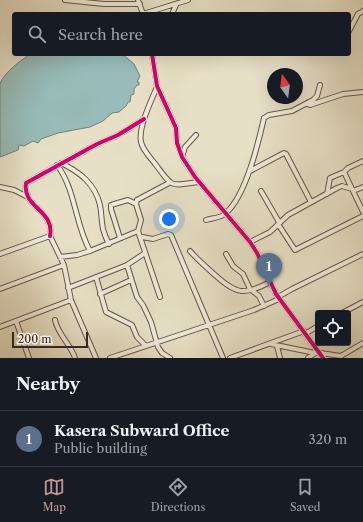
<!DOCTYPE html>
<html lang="en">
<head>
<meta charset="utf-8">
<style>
	:root { --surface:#171b24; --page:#242831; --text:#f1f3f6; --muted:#9ea1a6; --line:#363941; --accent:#c59692 }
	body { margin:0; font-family:"Libre Caslon Text",serif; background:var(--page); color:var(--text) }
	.controls { position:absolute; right:12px; bottom:12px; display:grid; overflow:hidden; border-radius:4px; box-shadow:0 4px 16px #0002 }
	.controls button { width:36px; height:36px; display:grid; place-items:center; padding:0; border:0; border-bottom:1px solid var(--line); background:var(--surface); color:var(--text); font:20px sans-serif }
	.compass { position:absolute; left:267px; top:68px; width:36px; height:36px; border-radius:50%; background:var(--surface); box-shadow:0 4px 16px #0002; rotate:346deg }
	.scale { position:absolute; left:12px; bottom:10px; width:76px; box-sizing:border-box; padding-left:4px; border:2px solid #39281d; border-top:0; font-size:11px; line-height:14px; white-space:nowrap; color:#39281d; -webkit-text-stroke:3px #efebda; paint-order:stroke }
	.you { position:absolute; left:169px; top:219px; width:14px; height:14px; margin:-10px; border:3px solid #fff; border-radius:50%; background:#1a73e8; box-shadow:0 0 0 6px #1a73e833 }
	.badge { display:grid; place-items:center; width:26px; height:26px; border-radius:50%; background:var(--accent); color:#fff; font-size:13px; font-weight:700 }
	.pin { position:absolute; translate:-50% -33px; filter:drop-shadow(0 1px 2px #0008) }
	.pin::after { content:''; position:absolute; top:21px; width:14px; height:12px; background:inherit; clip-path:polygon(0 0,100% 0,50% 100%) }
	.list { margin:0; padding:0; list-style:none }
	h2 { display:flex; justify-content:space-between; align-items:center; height:52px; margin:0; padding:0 16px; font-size:17px }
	h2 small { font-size:13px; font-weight:400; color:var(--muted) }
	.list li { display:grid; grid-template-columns:26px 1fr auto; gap:12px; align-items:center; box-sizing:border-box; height:56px; padding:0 16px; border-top:1px solid var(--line) }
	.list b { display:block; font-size:15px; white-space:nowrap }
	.list p { margin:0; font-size:13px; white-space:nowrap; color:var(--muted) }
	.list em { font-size:13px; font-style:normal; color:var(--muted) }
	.icon { flex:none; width:22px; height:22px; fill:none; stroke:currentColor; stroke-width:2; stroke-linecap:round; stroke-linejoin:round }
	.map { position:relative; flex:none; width:363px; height:358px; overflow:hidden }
	.search { position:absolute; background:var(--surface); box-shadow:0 4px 16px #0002; left:12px; right:12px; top:12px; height:44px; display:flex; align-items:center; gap:10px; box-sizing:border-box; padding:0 14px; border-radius:4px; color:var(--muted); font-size:15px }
	.sheet { height:108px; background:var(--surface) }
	nav { display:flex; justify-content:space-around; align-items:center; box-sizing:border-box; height:56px; border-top:1px solid var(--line); background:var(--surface); font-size:11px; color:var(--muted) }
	nav a { display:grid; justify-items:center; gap:2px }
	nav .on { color:var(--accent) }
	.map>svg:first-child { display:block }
</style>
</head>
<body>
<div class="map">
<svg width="363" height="358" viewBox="0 0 363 358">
	<rect width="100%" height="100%" fill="#e7e0c6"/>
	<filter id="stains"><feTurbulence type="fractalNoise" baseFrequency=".005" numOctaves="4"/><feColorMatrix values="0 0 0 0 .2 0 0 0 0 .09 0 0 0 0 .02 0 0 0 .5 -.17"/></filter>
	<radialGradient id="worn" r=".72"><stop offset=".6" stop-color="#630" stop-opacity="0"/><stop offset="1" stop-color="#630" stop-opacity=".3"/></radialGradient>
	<path fill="#97bcb9" stroke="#71817b" d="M 30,54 L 122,54 L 134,64 L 140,76 L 137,82 L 139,82 L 139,85 L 137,85 L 134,89 L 134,94 L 131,95 L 130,102 L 128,102 L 126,106 L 119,112 L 112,113 L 103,121 L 90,127 L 58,133 L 41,139 L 38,143 L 33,141 L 24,146 L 19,145 L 18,150 L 0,157 C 0,148 0,86 0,83 C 7,70 18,63 30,54 Z"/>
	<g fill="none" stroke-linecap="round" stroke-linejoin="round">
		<g stroke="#645647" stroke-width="6">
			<path id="minor" d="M 65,0 L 104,4 L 140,4
				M 138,0 L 143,14
				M 143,14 L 188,0
				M 172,14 L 176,5
				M 349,31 L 358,14 L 363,11
				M 152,54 L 157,86 L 176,128 L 177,143 L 182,157 L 195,177 L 250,242 L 257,253 L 276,294 L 323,358
				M 157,87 C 151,101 138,128 141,142 C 143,151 151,158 156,165 C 173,188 170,186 198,182
				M 307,103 L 310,105 L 343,94 L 363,92
				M 182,157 L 185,147 L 196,135
				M 363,161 L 348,168 L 344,172 L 363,212
				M 61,163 C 80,172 95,184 100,205 C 103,222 100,227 109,244
				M 57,165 C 76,190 75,225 90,251
				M 250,171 L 284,153 L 286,154 L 311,202
				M 0,187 L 14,190 L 28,197
				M 261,191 L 279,222
				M 353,191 L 363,187
				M 327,194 L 330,178 L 344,172
				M 206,220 C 212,218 222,218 226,213 C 246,195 258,144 264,118 L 269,115 L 292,111 L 313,100 L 317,96 L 320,85
				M 278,224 L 295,250 L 363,216
				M 138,231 L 160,297
				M 50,236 C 55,210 22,208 26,183 L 97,144 L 118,135 L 144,119
				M 142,237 L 153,239 L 168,234 L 171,235 L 223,358
				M 120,238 L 111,209 L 111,205 L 128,200 L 136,204
				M 250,242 L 270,232 L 288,215 L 337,188 L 342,186 L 352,189
				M 190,251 C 198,260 206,267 215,275 C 236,294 244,296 270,282
				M 0,254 L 50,236 L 64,265 L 71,300 L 96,358
				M 226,254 L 233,266 L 243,274 L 250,289 L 259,296 L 264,306
				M 60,257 L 77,255 L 90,251 L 138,231 L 141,220 L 136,204 L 137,200 L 169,183
				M 127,265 L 137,297 L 143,305 L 151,322 L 158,347 L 162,353 L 170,358
				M 96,277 L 106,312 L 132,325 L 137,337 L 146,346
				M 68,288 L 127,265 L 145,253
				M 0,289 L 64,265
				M 100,294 L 131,280
				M 278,297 L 292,289 L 363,254
				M 342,313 L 363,302
				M 55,320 C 57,333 71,345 75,358
				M 16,321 L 29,358
				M 0,327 L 71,300
				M 305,334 L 318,326
				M 271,344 L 315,353
				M 277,346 L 280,358
				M 320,353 L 341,356 L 363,343
				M 110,358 L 254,310 L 279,299
				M 230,358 L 304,331
				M 308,358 L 317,352"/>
		</g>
		<use href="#minor" stroke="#efebda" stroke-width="4"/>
		<g stroke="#efebda" stroke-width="6">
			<path id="cycleway" d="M 152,54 L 157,86 L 176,128 L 177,143 L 182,157 L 195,177 L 250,242 L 257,253 L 276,294 L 323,358
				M 50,236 C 55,210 22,208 26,183 L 97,144 L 118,135 L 144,119"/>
		</g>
		<use href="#cycleway" stroke="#d6006c" stroke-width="4"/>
	</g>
	<rect width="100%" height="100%" filter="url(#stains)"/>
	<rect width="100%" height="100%" fill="url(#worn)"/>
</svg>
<div class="controls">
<button><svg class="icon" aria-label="locate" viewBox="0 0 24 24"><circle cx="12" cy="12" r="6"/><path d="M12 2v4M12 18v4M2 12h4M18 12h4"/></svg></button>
</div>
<svg class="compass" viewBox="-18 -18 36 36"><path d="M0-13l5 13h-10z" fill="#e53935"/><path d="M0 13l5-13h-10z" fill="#9ea1a6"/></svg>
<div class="scale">200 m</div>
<div class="you"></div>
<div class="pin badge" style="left:269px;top:286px;background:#5c6f8a">1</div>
<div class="search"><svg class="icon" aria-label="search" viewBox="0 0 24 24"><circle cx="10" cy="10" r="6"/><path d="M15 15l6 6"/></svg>Search here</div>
</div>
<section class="sheet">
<h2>Nearby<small></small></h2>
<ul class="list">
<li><span class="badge" style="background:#5c6f8a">1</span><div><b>Kasera Subward Office</b><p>Public building</p></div><em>320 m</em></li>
</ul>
</section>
<nav>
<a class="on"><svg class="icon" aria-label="map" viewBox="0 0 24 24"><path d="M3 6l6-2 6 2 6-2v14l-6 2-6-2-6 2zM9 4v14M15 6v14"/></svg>Map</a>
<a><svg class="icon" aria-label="directions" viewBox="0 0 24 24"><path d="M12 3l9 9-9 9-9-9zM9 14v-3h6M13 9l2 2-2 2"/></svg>Directions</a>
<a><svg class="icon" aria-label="saved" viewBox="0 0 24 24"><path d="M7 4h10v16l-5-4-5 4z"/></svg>Saved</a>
</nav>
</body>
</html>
